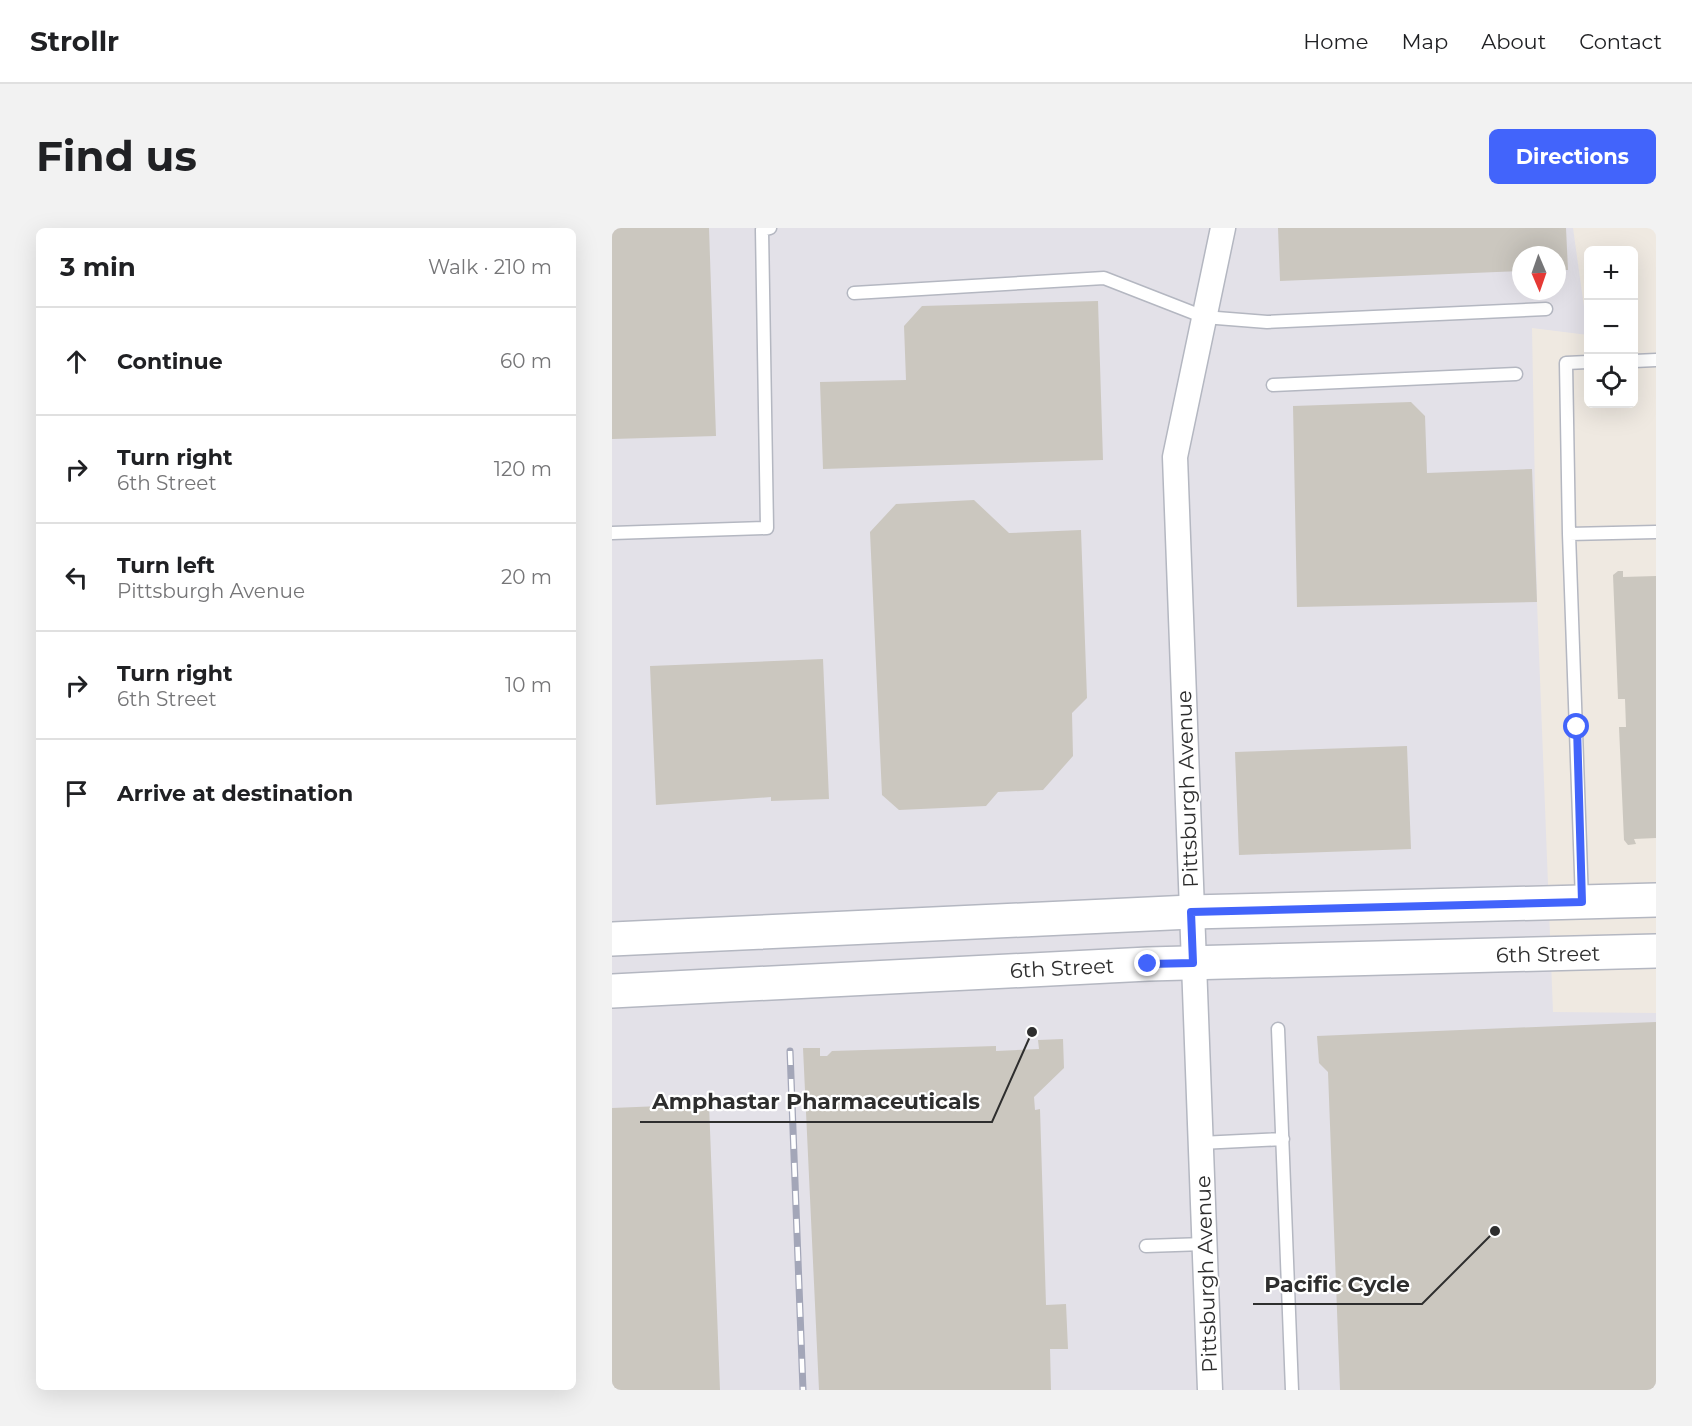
<!DOCTYPE html>
<html lang="en">
<head>
<meta charset="utf-8">
<style>
	:root { --surface:#fff; --page:#f2f2f2; --text:#202124; --muted:#757577; --line:#e0e0e0; --accent:#4264fb }
	body { margin:0; font-family:Montserrat,sans-serif; background:var(--page); color:var(--text) }
	.controls { position:absolute; right:18px; top:18px; display:grid; overflow:hidden; border-radius:9px; box-shadow:0 6px 24px #0002 }
	.controls button { width:54px; height:54px; display:grid; place-items:center; padding:0; border:0; border-bottom:2px solid var(--line); background:var(--surface); color:var(--text); font:30px sans-serif }
	.compass { position:absolute; left:900px; top:18px; width:54px; height:54px; border-radius:50%; background:var(--surface); box-shadow:0 6px 24px #0002; rotate:178deg }
	.stop { position:absolute; width:18px; height:18px; margin:-14px; border:4px solid #4264fb; border-radius:50%; background:#fff }
	.stop.end { background:#4264fb; border-color:#fff; box-shadow:0 2px 6px #0008 }
	.list { margin:0; padding:0; list-style:none }
	h2 { display:flex; justify-content:space-between; align-items:center; height:78px; margin:0; padding:0 24px; font-size:26px }
	h2 small { font-size:20px; font-weight:400; color:var(--muted) }
	.list li { display:grid; grid-template-columns:39px 1fr auto; gap:18px; align-items:center; box-sizing:border-box; height:108px; padding:0 24px; border-top:2px solid var(--line) }
	.list b { display:block; font-size:22px; white-space:nowrap }
	.list p { margin:0; font-size:20px; white-space:nowrap; color:var(--muted) }
	.list em { font-size:20px; font-style:normal; color:var(--muted) }
	.icon { flex:none; width:33px; height:33px; fill:none; stroke:currentColor; stroke-width:2; stroke-linecap:round; stroke-linejoin:round }
	.map { position:relative; flex:none; width:1044px; height:1162px; overflow:hidden; border-radius:9px }
	header { display:flex; align-items:center; gap:36px; box-sizing:border-box; height:84px; padding:0 30px; background:var(--surface); border-bottom:2px solid var(--line) }
	header strong { font-size:28px }
	nav { display:flex; gap:33px; margin-inline-start:auto; font-size:21px }
	.intro { display:flex; align-items:center; justify-content:space-between; box-sizing:border-box; height:144px; padding:0 36px }
	h1 { margin:0; font-size:42px }
	.button { padding:15px 27px; border-radius:9px; background:var(--accent); color:#fff; font-size:21px; font-weight:700 }
	main { display:flex; gap:36px; padding:0 36px }
	aside { flex:1; background:var(--surface); border-radius:9px; box-shadow:0 6px 24px #0002 }
	.map>svg:first-child { display:block }
</style>
</head>
<body>
<header>
<strong>Strollr</strong>
<nav><a>Home</a><a>Map</a><a>About</a><a>Contact</a></nav>
</header>
<div class="intro"><h1>Find us</h1><a class="button">Directions</a></div>
<main>
<aside>
<h2>3 min<small>Walk · 210 m</small></h2>
<ul class="list">
<li><svg class="icon" aria-label="ahead" viewBox="0 0 24 24"><path d="M12 20V5M6 11l6-6 6 6"/></svg><div><b>Continue</b></div><em>60 m</em></li>
<li><svg class="icon" aria-label="right" viewBox="0 0 24 24"><path d="M7 20v-9h11M14 6l5 5-5 5"/></svg><div><b>Turn right</b><p>6th Street</p></div><em>120 m</em></li>
<li><svg class="icon" aria-label="left" viewBox="0 0 24 24"><path d="M17 20v-9H6M10 6l-5 5 5 5"/></svg><div><b>Turn left</b><p>Pittsburgh Avenue</p></div><em>20 m</em></li>
<li><svg class="icon" aria-label="right" viewBox="0 0 24 24"><path d="M7 20v-9h11M14 6l5 5-5 5"/></svg><div><b>Turn right</b><p>6th Street</p></div><em>10 m</em></li>
<li><svg class="icon" aria-label="arrive" viewBox="0 0 24 24"><path d="M6 21V4h12l-3 4 3 4H6"/></svg><div><b>Arrive at destination</b></div></li>
</ul>
</aside>
<div class="map">
<svg width="1044" height="1162" viewBox="0 0 1044 1162">
	<rect width="100%" height="100%" fill="#efe9e1"/>
	<path fill="#e3e1e8" fill-rule="evenodd" d="M 0,0 L 961,0 L 976,107 L 920,100 L 925,374 L 941,784 L 1044,785 L 1044,1162 L 0,1162 ZM 909,27 L 945,27 L 945,63 L 909,63 Z"/>
	<path fill="#cbc7bf" d="M 0,0 L 97,0 L 104,208 L 0,211 Z
		M 666,0 L 954,0 L 956,42 L 945,42 L 945,27 L 909,27 L 909,43 L 668,53 Z
		M 486,73 L 491,232 L 211,241 L 208,154 L 294,152 L 292,98 L 310,78 Z
		M 799,174 L 813,188 L 815,245 L 920,241 L 925,374 L 685,379 L 681,178 Z
		M 362,272 L 397,305 L 469,302 L 475,470 L 460,485 L 461,528 L 431,562 L 386,564 L 374,578 L 287,582 L 270,567 L 258,304 L 284,276 Z
		M 1006,343 L 1011,343 L 1011,349 L 1044,348 L 1044,610 L 1022,611 L 1024,616 L 1016,617 L 1012,612 L 1007,499 L 1014,499 L 1013,471 L 1006,471 L 1001,347 Z
		M 211,431 L 217,571 L 159,573 L 159,569 L 44,577 L 38,438 Z
		M 795,518 L 799,621 L 627,627 L 623,524 Z
		M 1044,794 L 1044,1162 L 728,1162 L 716,844 L 707,835 L 705,808 Z
		M 451,811 L 452,840 L 422,869 L 423,882 L 428,881 L 434,1077 L 454,1076 L 456,1121 L 438,1121 L 439,1162 L 207,1162 L 191,820 L 208,820 L 208,828 L 215,828 L 220,823 L 384,818 L 384,823 L 427,821 L 426,812 Z
		M 97,876 L 108,1162 L 0,1162 L 0,880 Z"/>
	<g fill="none" stroke-linecap="round" stroke-linejoin="round">
		<g stroke="#b4b7c1" stroke-width="15">
			<path id="service" d="M 242,65 L 492,50 L 592,89 L 655,94 L 934,81
				M 1022,133 L 1044,132
				M 976,134 L 954,135 L 957,306 L 1044,304
				M 661,157 L 904,146
				M 0,305 L 155,300 L 150,2 L 158,0
				M 957,306 L 970,673
				M 666,801 L 680,1162
				M 588,915 L 671,911
				M 534,1018 L 592,1016"/>
		</g>
		<g stroke="#b4b7c1" stroke-width="27">
			<path id="minor" d="M 598,1162 L 563,229 L 611,0"/>
		</g>
		<g stroke="#b4b7c1" stroke-width="36">
			<path id="secondary" d="M 0,711 L 579,684 L 1044,672
				M 0,763 L 536,736 L 1044,723"/>
		</g>
		<use href="#service" stroke="#fff" stroke-width="12"/>
		<use href="#minor" stroke="#fff" stroke-width="24"/>
		<use href="#secondary" stroke="#fff" stroke-width="33"/>
		<g stroke="#a3a6b8" stroke-width="7">
			<path id="rail" d="M 178,823 L 191,1162"/>
		</g>
		<use href="#rail" stroke="#fff" stroke-width="4.5" stroke-dasharray="14" stroke-linecap="butt"/>
	</g>
	<g fill="none" stroke-linecap="round" stroke-linejoin="round">
		<path stroke="#4264fb" stroke-width="8" d="M 536,736 L 581,735 L 579,684 L 970,674 L 965,499"/>
	</g>
	<g text-anchor="middle" dominant-baseline="central" stroke-width="4.5" stroke-linejoin="round" paint-order="stroke">
		<g font-size="21" fill="#2e2e2e" stroke="#fff">
			<text transform="translate(575 561) rotate(-92)">Pittsburgh Avenue</text>
			<text transform="translate(936 726) rotate(-1)">6th Street</text>
			<text transform="translate(450 740) rotate(-3)">6th Street</text>
			<text transform="translate(594 1046) rotate(-92)">Pittsburgh Avenue</text>
		</g>
	</g>
	<path fill="none" stroke="#2e2e2e" stroke-width="2" d="M420 804L380 894H28M883 1003L810 1076H641"/>
	<g fill="#2e2e2e" stroke="#fff" stroke-width="2">
		<circle cx="420" cy="804" r="6"/>
		<circle cx="883" cy="1003" r="6"/>
	</g>
	<g font-size="22" text-anchor="middle" font-weight="bold" fill="#2e2e2e" stroke="#fff" stroke-width="4.5" stroke-linejoin="round" paint-order="stroke">
		<text x="204" y="881">Amphastar Pharmaceuticals</text>
		<text x="725" y="1064">Pacific Cycle</text>
	</g>
</svg>
<div class="controls">
<button>+</button>
<button>−</button>
<button><svg class="icon" aria-label="locate" viewBox="0 0 24 24"><circle cx="12" cy="12" r="6"/><path d="M12 2v4M12 18v4M2 12h4M18 12h4"/></svg></button>
</div>
<svg class="compass" viewBox="-18 -18 36 36"><path d="M0-13l5 13h-10z" fill="#e53935"/><path d="M0 13l5-13h-10z" fill="#757577"/></svg>
<div class="stop" style="left:965px;top:499px"></div>
<div class="stop end" style="left:536px;top:736px"></div>
</div>
</main>
</body>
</html>
